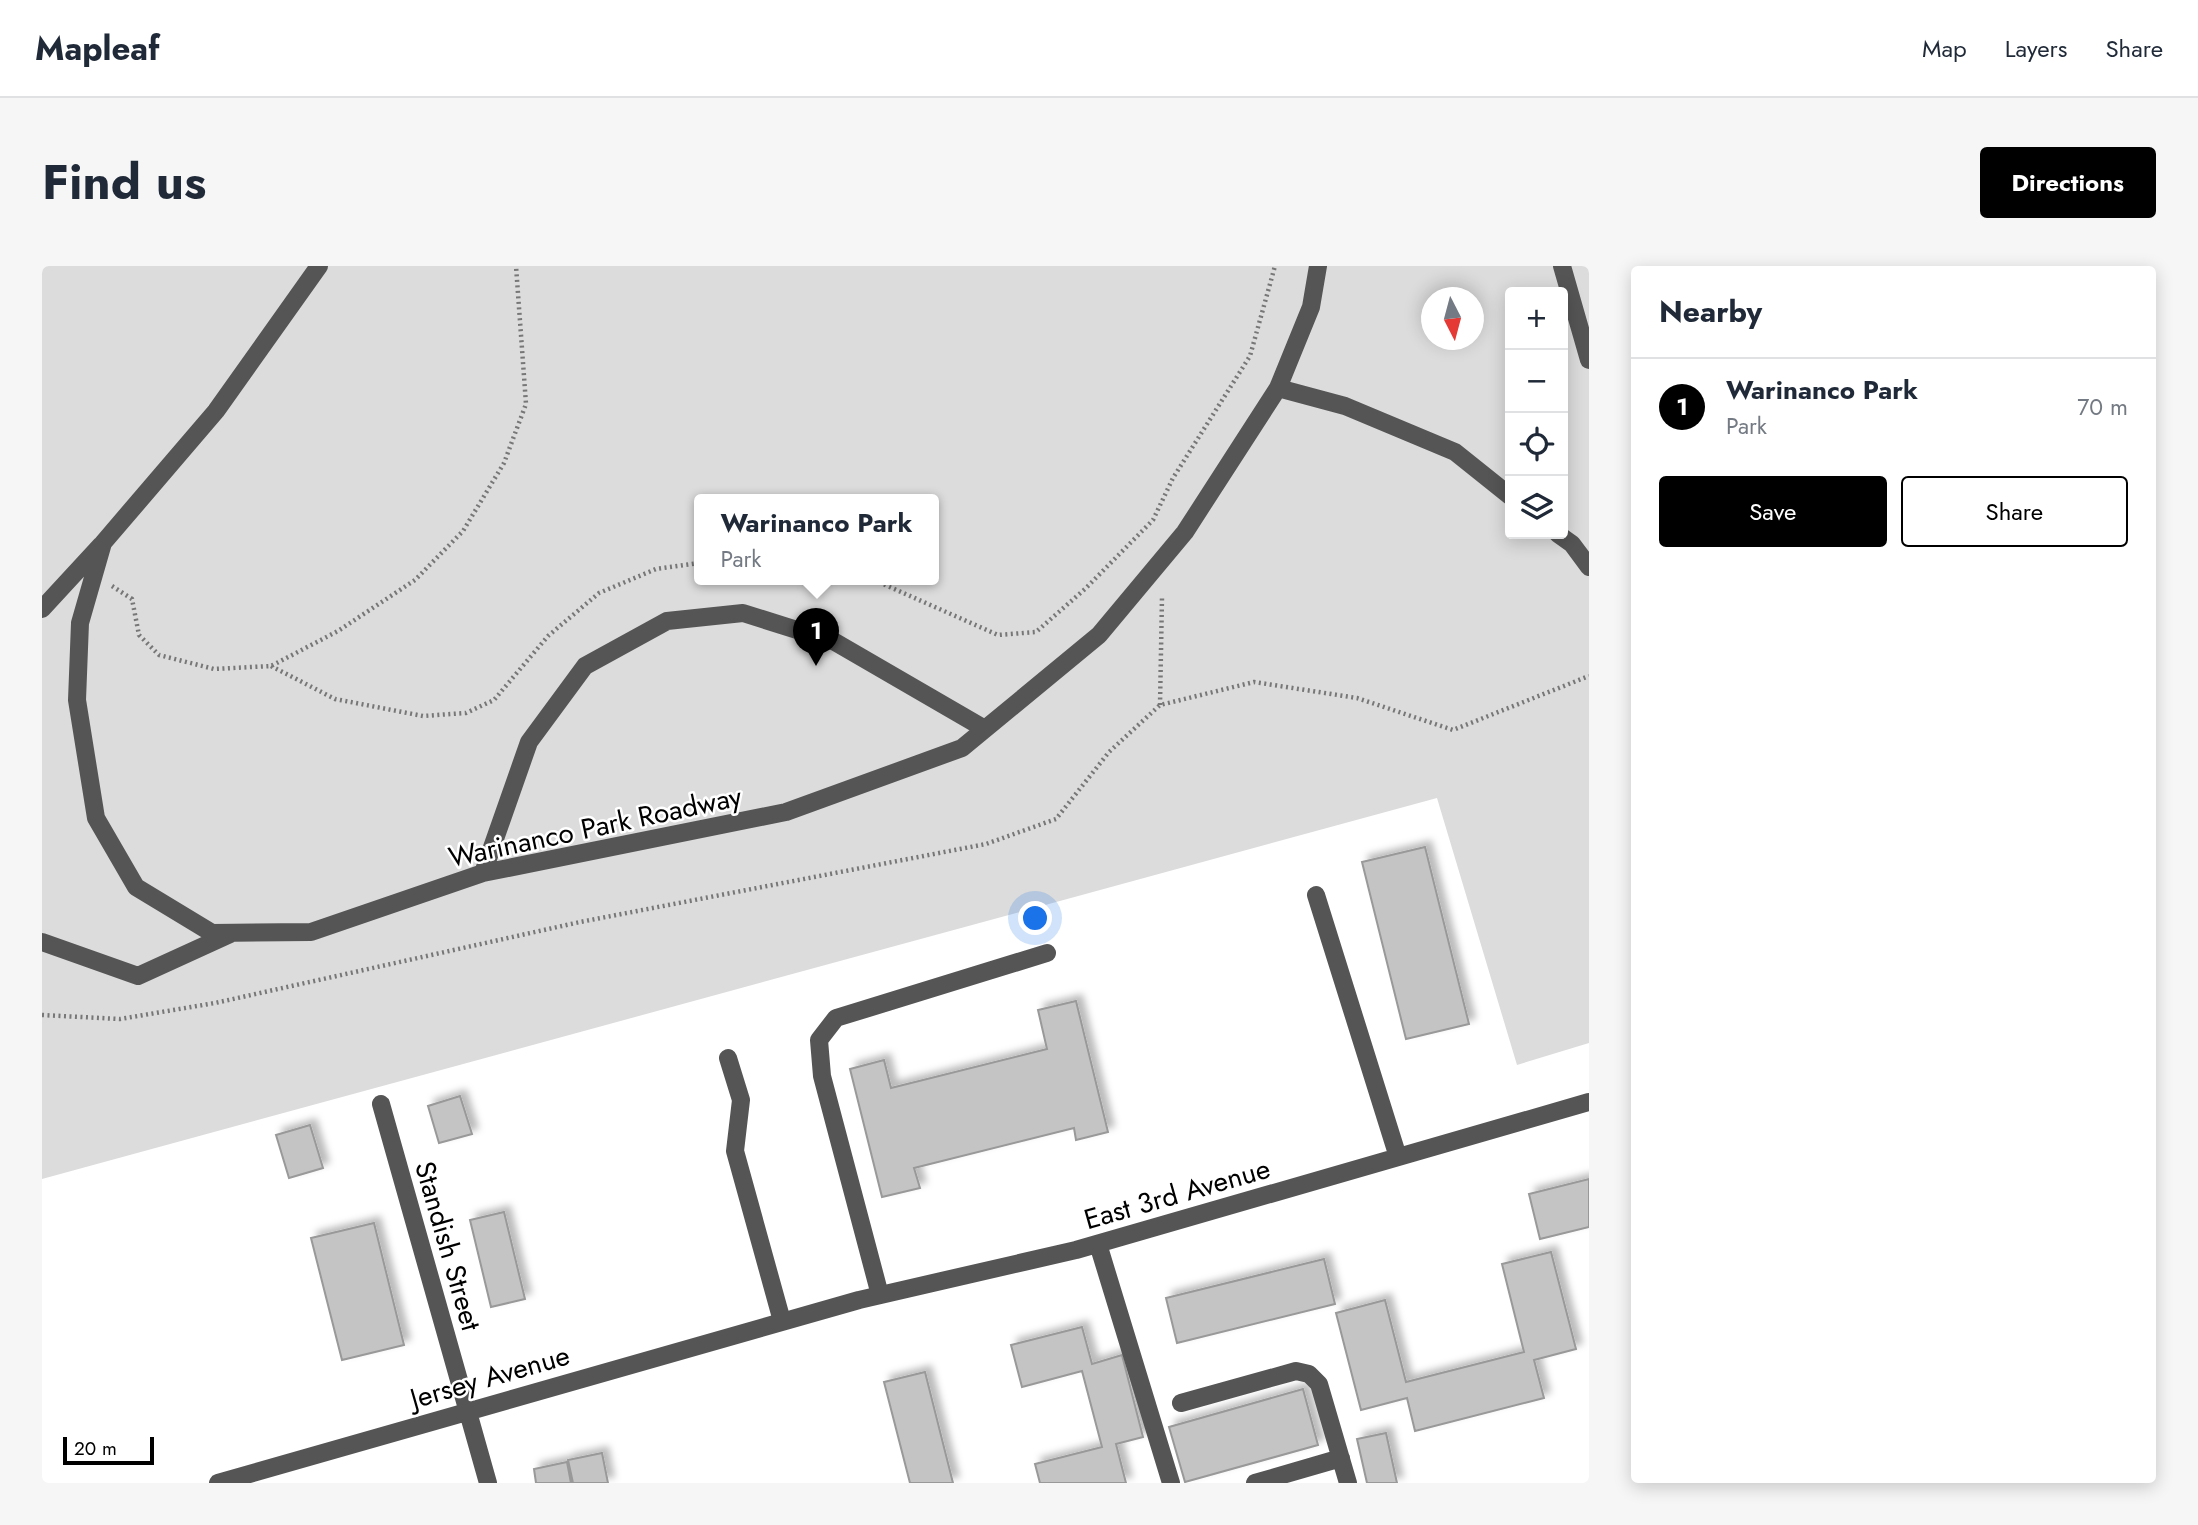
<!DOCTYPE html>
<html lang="en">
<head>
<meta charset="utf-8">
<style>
	:root { --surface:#fff; --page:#f6f6f7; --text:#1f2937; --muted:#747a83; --line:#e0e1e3; --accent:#000 }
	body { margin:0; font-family:Jost,sans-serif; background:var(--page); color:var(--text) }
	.controls { position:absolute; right:21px; top:21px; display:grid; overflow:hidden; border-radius:7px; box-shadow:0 4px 18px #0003 }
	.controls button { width:63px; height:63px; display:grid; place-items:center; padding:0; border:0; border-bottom:2px solid var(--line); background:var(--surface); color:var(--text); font:35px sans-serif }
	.compass { position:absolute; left:1379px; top:21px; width:63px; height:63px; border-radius:50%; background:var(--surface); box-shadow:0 4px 18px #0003; rotate:174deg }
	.scale { position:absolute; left:21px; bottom:18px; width:91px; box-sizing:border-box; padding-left:7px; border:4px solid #000; border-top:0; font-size:19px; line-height:24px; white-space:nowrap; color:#000; -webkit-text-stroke:5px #fff; paint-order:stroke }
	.you { position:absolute; left:994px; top:653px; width:24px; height:24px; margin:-18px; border:5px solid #fff; border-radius:50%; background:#1a73e8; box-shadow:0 0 0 10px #1a73e833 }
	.badge { display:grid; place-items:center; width:46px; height:46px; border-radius:50%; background:var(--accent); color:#fff; font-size:23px; font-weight:700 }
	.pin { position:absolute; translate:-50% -58px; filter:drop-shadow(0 2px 4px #0008) }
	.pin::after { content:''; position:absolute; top:37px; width:24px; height:21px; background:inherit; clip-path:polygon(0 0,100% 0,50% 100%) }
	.popup { position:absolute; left:652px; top:228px; width:245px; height:91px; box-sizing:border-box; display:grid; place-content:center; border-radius:7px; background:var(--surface); filter:drop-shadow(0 2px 5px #0005); font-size:23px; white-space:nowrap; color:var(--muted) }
	.popup b { font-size:26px; color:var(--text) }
	.popup::after { content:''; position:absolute; left:50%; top:100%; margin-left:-14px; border:14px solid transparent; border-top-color:var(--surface) }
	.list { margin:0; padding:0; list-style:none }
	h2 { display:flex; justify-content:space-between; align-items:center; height:91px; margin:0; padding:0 28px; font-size:30px }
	h2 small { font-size:23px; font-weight:400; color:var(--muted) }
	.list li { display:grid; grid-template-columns:46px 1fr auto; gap:21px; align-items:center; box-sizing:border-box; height:98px; padding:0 28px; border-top:2px solid var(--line) }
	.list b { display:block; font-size:26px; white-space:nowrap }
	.list p { margin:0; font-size:23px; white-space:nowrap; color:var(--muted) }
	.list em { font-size:23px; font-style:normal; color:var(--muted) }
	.actions { display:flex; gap:14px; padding:21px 28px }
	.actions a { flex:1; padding:16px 0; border:2px solid var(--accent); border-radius:7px; text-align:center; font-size:24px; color:var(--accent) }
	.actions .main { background:var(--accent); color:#fff }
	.icon { flex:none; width:38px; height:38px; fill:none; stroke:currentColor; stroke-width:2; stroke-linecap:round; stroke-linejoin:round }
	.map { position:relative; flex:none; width:1547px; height:1217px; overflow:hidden; border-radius:7px }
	header { display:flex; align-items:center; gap:42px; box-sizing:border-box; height:98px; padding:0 35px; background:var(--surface); border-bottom:2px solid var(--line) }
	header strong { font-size:33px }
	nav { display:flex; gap:38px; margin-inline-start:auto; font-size:24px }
	.intro { display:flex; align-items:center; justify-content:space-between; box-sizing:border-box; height:168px; padding:0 42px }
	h1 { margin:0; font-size:49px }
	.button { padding:18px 32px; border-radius:7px; background:var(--accent); color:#fff; font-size:24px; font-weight:700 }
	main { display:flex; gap:42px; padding:0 42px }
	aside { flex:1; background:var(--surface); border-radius:7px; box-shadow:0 4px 18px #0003 }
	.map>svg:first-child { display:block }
</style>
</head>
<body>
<header>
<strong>Mapleaf</strong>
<nav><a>Map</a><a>Layers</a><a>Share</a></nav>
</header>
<div class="intro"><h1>Find us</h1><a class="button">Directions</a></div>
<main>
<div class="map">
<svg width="1547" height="1217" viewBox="0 0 1547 1217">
	<defs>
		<filter id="shadow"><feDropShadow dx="6" dy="-6" stdDeviation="3.5" flood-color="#0004"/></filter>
	</defs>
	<rect width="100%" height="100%" fill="#fff"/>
	<path fill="#dcdcdc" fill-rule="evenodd" d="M 0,0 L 1547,0 L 1547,777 L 1475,799 L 1395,532 L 0,913 ZM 1468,26 L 1521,26 L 1521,268 L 1468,268 ZM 1390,32 L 1432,32 L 1432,74 L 1390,74 ZM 657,234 L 891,234 L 891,314 L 657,314 Z"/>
	<path fill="#c4c4c4" stroke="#999" stroke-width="2" filter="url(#shadow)" d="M 1383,581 L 1427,758 L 1364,773 L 1320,596 Z
		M 1034,735 L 1066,866 L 1034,874 L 1032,862 L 872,902 L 878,922 L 840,931 L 808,803 L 842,794 L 849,822 L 1005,783 L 996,744 Z
		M 418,830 L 430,868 L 397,877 L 386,840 Z
		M 268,859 L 281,902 L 247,912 L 234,869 Z
		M 1547,913 L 1547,961 L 1498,973 L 1487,928 Z
		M 462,946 L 483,1033 L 449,1041 L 428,954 Z
		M 332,957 L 362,1079 L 300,1094 L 269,972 Z
		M 1509,986 L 1534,1083 L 1492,1094 L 1502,1132 L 1373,1165 L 1365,1132 L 1319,1144 L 1294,1047 L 1343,1034 L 1364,1116 L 1482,1086 L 1460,998 Z
		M 1282,993 L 1293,1038 L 1135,1077 L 1124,1032 Z
		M 1040,1061 L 1050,1098 L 1080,1089 L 1101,1171 L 1074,1178 L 1084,1217 L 998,1217 L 993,1198 L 1060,1181 L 1040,1105 L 980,1121 L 969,1079 Z
		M 883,1106 L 911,1217 L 868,1217 L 842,1116 Z
		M 1261,1123 L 1276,1179 L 1143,1216 L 1127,1161 Z
		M 1344,1167 L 1355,1217 L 1325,1217 L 1315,1173 Z
		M 560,1187 L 566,1217 L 531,1217 L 526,1194 Z
		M 525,1196 L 529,1217 L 494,1217 L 492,1203 Z"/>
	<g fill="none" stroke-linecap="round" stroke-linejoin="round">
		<path stroke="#777" stroke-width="4.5" stroke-dasharray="2 3.5" stroke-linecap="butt" d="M 832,314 L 956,369 L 994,366 L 1043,323 L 1111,254 L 1131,212 L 1208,90 L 1233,0
			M 70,320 L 90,333 L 97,369 L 117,389 L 172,403 L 229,400 L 296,365 L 373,314 L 421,265 L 462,197 L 484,138 L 474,0
			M 229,400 L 293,433 L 381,450 L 424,447 L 452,434 L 506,370 L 557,327 L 614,303 L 657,297
			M 1118,439 L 1120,331
			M 0,749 L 78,753 L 173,737 L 538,656 L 944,578 L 1014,553 L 1067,486 L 1118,439 L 1212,416 L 1315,432 L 1411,464 L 1547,410"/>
		<path stroke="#555" stroke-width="18" d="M 277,0 L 174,145 L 61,277 L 38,357 L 35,434 L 54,552 L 94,621 L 170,667 L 269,666 L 441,607 L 744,546 L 920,482 L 1057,369 L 1143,266 L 1236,122 L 1269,41 L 1276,0
			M 1520,0 L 1547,94
			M 1236,122 L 1303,140 L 1413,186 L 1468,230
			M 1516,268 L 1530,278 L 1547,301
			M 0,343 L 59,279
			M 441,607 L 487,476 L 543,400 L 625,355 L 701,347 L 793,376 L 943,463
			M 1274,629 L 1356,891
			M 0,676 L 96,710 L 188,668
			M 686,792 L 699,834 L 693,885 L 740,1055
			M 339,838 L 446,1217
			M 1056,978 L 1129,1217
			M 838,1029 L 780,810 L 777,774 L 794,752 L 1005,687
			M 1139,1137 L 1254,1105 L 1267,1108 L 1277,1118 L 1306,1217
			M 176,1217 L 817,1034 L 1034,984 L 1547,836
			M 1213,1217 L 1299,1192"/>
	</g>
	<g text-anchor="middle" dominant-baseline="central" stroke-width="5" stroke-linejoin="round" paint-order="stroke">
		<g font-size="28" fill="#000" stroke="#fff">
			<text transform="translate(553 561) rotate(-12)">Warinanco Park Roadway</text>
			<text transform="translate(1135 928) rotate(-16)">East 3rd Avenue</text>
			<text transform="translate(406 980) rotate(74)">Standish Street</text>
			<text transform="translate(448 1111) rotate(-16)">Jersey Avenue</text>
		</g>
	</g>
</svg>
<div class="controls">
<button>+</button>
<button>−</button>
<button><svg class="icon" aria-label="locate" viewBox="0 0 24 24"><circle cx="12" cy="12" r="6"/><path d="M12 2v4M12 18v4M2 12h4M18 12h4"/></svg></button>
<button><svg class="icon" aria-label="layers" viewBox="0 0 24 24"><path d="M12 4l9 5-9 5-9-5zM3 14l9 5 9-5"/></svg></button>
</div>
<svg class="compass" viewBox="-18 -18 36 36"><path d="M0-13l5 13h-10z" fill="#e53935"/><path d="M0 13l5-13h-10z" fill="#747a83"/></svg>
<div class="scale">20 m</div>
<div class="you"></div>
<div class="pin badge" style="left:774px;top:400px">1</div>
<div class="popup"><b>Warinanco Park</b>Park</div>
</div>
<aside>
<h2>Nearby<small></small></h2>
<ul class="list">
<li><span class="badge">1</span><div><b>Warinanco Park</b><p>Park</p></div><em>70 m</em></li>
</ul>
<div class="actions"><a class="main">Save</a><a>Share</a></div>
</aside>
</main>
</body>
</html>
